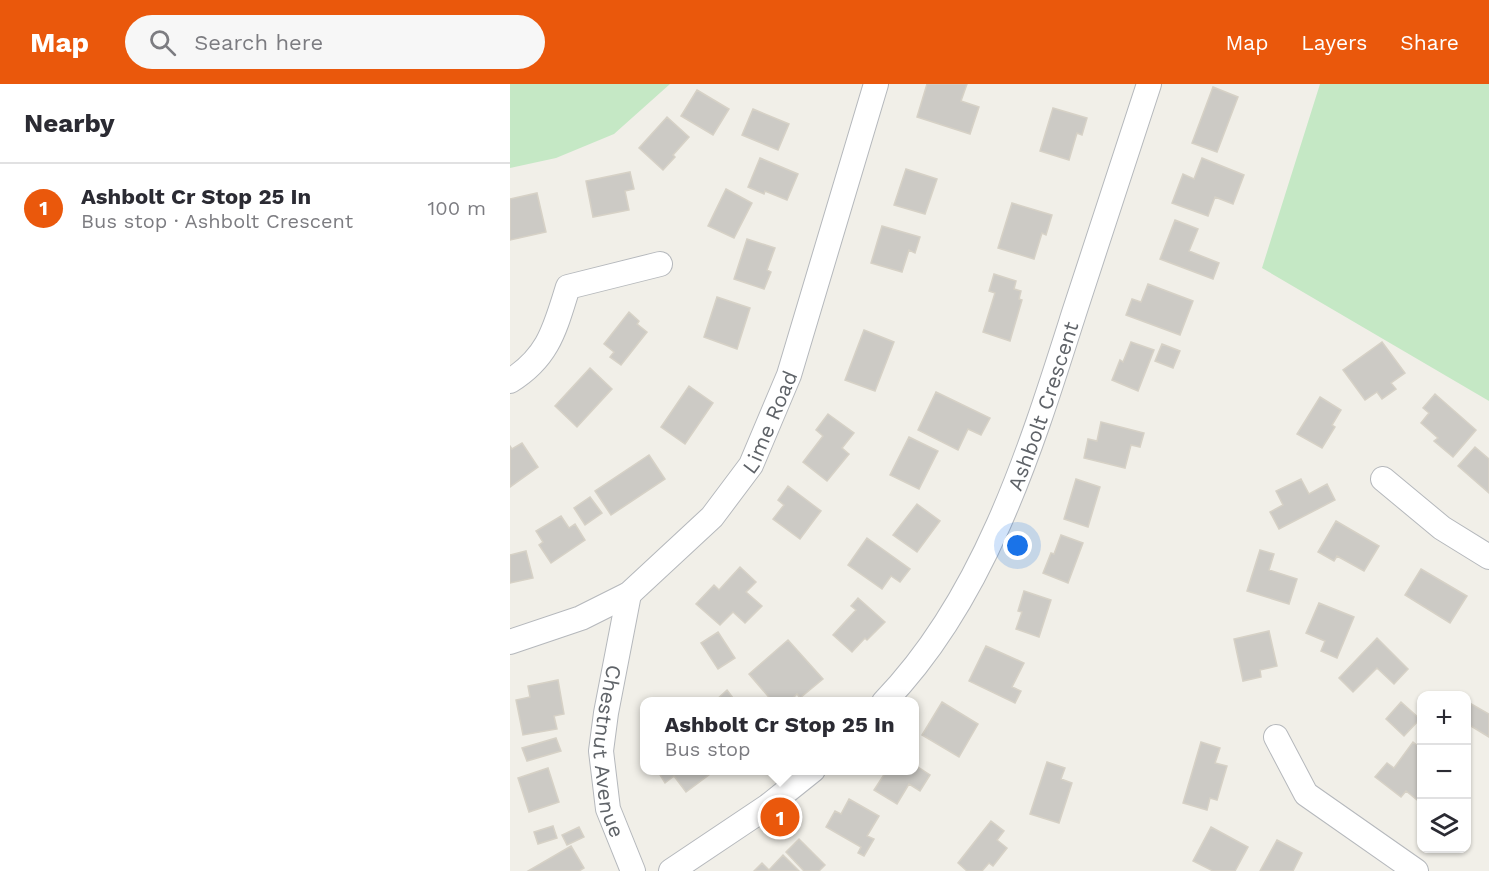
<!DOCTYPE html>
<html lang="en">
<head>
<meta charset="utf-8">
<style>
	:root { --surface:#fff; --page:#f7f7f7; --text:#2b2b33; --muted:#7c7c81; --line:#e1e1e2; --accent:#ea580c }
	body { margin:0; font-family:"Work Sans",sans-serif; background:var(--page); color:var(--text) }
	.controls { position:absolute; right:18px; bottom:18px; display:grid; overflow:hidden; border-radius:12px; box-shadow:0 2px 4px #0004 }
	.controls button { width:54px; height:54px; display:grid; place-items:center; padding:0; border:0; border-bottom:2px solid var(--line); background:var(--surface); color:var(--text); font:30px sans-serif }
	.you { position:absolute; left:508px; top:462px; width:21px; height:21px; margin:-15px; border:4px solid #fff; border-radius:50%; background:#1a73e8; box-shadow:0 0 0 9px #1a73e833 }
	.badge { display:grid; place-items:center; width:39px; height:39px; border-radius:50%; background:var(--accent); color:#fff; font-size:20px; font-weight:700 }
	.pin { position:absolute; translate:-50% -50%; border:3px solid #fff; box-shadow:0 2px 6px #0006 }
	.popup { position:absolute; left:130px; top:613px; width:279px; height:78px; box-sizing:border-box; display:grid; place-content:center; border-radius:12px; background:var(--surface); filter:drop-shadow(0 2px 4px #0005); font-size:20px; white-space:nowrap; color:var(--muted) }
	.popup b { font-size:22px; color:var(--text) }
	.popup::after { content:''; position:absolute; left:50%; top:100%; margin-left:-12px; border:12px solid transparent; border-top-color:var(--surface) }
	.list { margin:0; padding:0; list-style:none }
	h2 { display:flex; justify-content:space-between; align-items:center; height:78px; margin:0; padding:0 24px; font-size:26px }
	h2 small { font-size:20px; font-weight:400; color:var(--muted) }
	.list li { display:grid; grid-template-columns:39px 1fr auto; gap:18px; align-items:center; box-sizing:border-box; height:90px; padding:0 24px; border-top:2px solid var(--line) }
	.list b { display:block; font-size:22px; white-space:nowrap }
	.list p { margin:0; font-size:20px; white-space:nowrap; color:var(--muted) }
	.list em { font-size:20px; font-style:normal; color:var(--muted) }
	.icon { flex:none; width:33px; height:33px; fill:none; stroke:currentColor; stroke-width:2; stroke-linecap:round; stroke-linejoin:round }
	.map { position:relative; flex:none; width:979px; height:787px; overflow:hidden }
	header { display:flex; align-items:center; gap:36px; box-sizing:border-box; height:84px; padding:0 30px; background:var(--accent); color:#fff }
	header strong { font-size:28px }
	nav { display:flex; gap:33px; margin-inline-start:auto; font-size:21px }
	.search { width:420px; height:54px; background:var(--page); display:flex; align-items:center; gap:15px; box-sizing:border-box; padding:0 21px; border-radius:33px; color:var(--muted); font-size:22px }
	main { display:flex }
	aside { flex:1; background:var(--surface) }
	.map>svg:first-child { display:block }
</style>
</head>
<body>
<header>
<strong>Map</strong>
<div class="search"><svg class="icon" aria-label="search" viewBox="0 0 24 24"><circle cx="10" cy="10" r="6"/><path d="M15 15l6 6"/></svg>Search here</div>
<nav><a>Map</a><a>Layers</a><a>Share</a></nav>
</header>
<main>
<aside>
<h2>Nearby<small></small></h2>
<ul class="list">
<li><span class="badge">1</span><div><b>Ashbolt Cr Stop 25 In</b><p>Bus stop · Ashbolt Crescent</p></div><em>100 m</em></li>
</ul>
</aside>
<div class="map">
<svg width="979" height="787" viewBox="0 0 979 787">
	<rect width="100%" height="100%" fill="#f1efe8"/>
	<path fill="#c5e8c5" d="M 0,0 L 160,0 L 104,50 L 46,74 L 0,84 Z
		M 810,0 L 979,0 L 979,317 L 752,184 Z"/>
	<path fill="#cccac5" stroke="#d6d1c6" stroke-width="1.5" d="M 417,0 L 457,0 L 451,17 L 469,23 L 460,50 L 407,33 Z
		M 703,3 L 728,13 L 707,68 L 682,59 Z
		M 187,6 L 219,25 L 203,51 L 171,32 Z
		M 543,24 L 577,34 L 572,51 L 567,49 L 559,76 L 530,67 Z
		M 243,25 L 279,40 L 268,66 L 232,51 Z
		M 157,33 L 179,53 L 163,71 L 165,73 L 153,86 L 129,64 Z
		M 250,74 L 288,90 L 277,116 L 255,107 L 254,110 L 238,103 Z
		M 692,74 L 734,91 L 723,120 L 705,113 L 698,132 L 662,119 L 673,90 L 684,95 Z
		M 396,85 L 427,95 L 415,130 L 384,121 Z
		M 120,88 L 124,105 L 115,107 L 119,126 L 83,133 L 76,97 Z
		M 216,105 L 242,119 L 224,154 L 198,142 Z
		M 27,109 L 36,148 L 0,156 L 0,115 Z
		M 502,119 L 542,131 L 536,151 L 532,149 L 524,175 L 488,164 Z
		M 665,136 L 688,145 L 679,167 L 709,179 L 703,195 L 650,175 Z
		M 372,142 L 410,153 L 405,169 L 399,166 L 392,188 L 361,179 Z
		M 237,155 L 265,164 L 257,186 L 261,188 L 254,205 L 224,195 Z
		M 484,190 L 506,197 L 504,205 L 511,207 L 509,215 L 512,216 L 500,257 L 473,248 L 485,209 L 479,207 Z
		M 638,200 L 683,217 L 670,251 L 616,231 L 622,215 L 631,218 Z
		M 207,213 L 240,224 L 227,265 L 194,253 Z
		M 119,228 L 129,237 L 127,240 L 137,248 L 111,281 L 100,273 L 104,268 L 94,260 Z
		M 354,246 L 384,258 L 365,307 L 335,296 Z
		M 621,258 L 644,266 L 628,307 L 602,296 L 610,276 L 613,278 Z
		M 872,258 L 895,289 L 881,299 L 886,305 L 872,315 L 867,308 L 855,316 L 833,286 Z
		M 652,260 L 670,267 L 663,284 L 645,277 Z
		M 80,284 L 102,305 L 67,343 L 45,322 Z
		M 179,302 L 203,319 L 175,360 L 151,343 Z
		M 426,308 L 480,334 L 471,351 L 458,345 L 448,366 L 408,346 Z
		M 925,310 L 966,346 L 943,373 L 924,357 L 928,354 L 911,339 L 919,329 L 913,324 Z
		M 810,313 L 831,326 L 822,341 L 825,343 L 812,364 L 787,350 Z
		M 318,330 L 344,349 L 332,364 L 339,370 L 317,397 L 293,378 L 313,352 L 306,346 Z
		M 591,338 L 634,349 L 630,363 L 621,361 L 615,384 L 574,374 L 578,355 L 587,357 Z
		M 399,353 L 428,367 L 409,405 L 380,391 Z
		M 12,359 L 28,383 L 0,403 L 0,362 L 2,365 Z
		M 965,363 L 979,375 L 979,409 L 948,382 Z
		M 139,371 L 155,395 L 101,431 L 85,407 Z
		M 566,395 L 590,403 L 578,443 L 554,435 Z
		M 791,395 L 799,410 L 817,400 L 825,416 L 769,445 L 760,428 L 773,421 L 766,407 Z
		M 278,402 L 311,427 L 290,455 L 263,435 L 274,421 L 268,416 Z
		M 80,413 L 92,429 L 75,441 L 64,424 Z
		M 407,420 L 430,437 L 407,468 L 383,451 Z
		M 51,432 L 59,444 L 65,440 L 75,456 L 41,479 L 29,461 L 33,458 L 26,447 Z
		M 826,437 L 869,462 L 854,487 L 827,472 L 824,477 L 808,468 Z
		M 551,451 L 573,459 L 558,499 L 533,489 L 541,469 L 544,470 Z
		M 357,454 L 400,485 L 390,498 L 381,492 L 372,505 L 338,481 Z
		M 750,466 L 764,470 L 759,486 L 787,495 L 779,520 L 737,507 Z
		M 16,467 L 23,494 L 0,499 L 0,471 Z
		M 230,483 L 246,498 L 236,508 L 252,522 L 235,539 L 223,528 L 210,541 L 186,520 L 204,501 L 209,506 Z
		M 911,485 L 957,512 L 940,539 L 895,511 Z
		M 514,507 L 541,516 L 529,553 L 506,545 L 512,528 L 508,527 Z
		M 348,514 L 375,538 L 357,556 L 355,554 L 342,568 L 323,551 L 346,526 L 341,522 Z
		M 809,519 L 844,533 L 827,574 L 811,567 L 815,557 L 796,549 Z
		M 759,547 L 767,582 L 750,586 L 751,593 L 733,597 L 724,555 Z
		M 208,548 L 225,574 L 208,585 L 191,559 Z
		M 867,554 L 898,585 L 884,600 L 867,584 L 843,608 L 829,594 Z
		M 278,556 L 313,595 L 290,614 L 287,610 L 279,618 L 263,618 L 239,590 Z
		M 476,562 L 514,579 L 502,603 L 511,607 L 505,619 L 459,597 Z
		M 48,596 L 54,630 L 44,632 L 47,645 L 13,651 L 6,616 L 20,613 L 18,602 Z
		M 217,606 L 226,618 L 204,618 Z
		M 956,617 L 979,630 L 979,653 L 956,639 Z
		M 432,618 L 468,640 L 449,673 L 412,651 Z
		M 891,618 L 910,635 L 894,652 L 876,635 Z
		M 46,654 L 51,667 L 17,677 L 12,664 Z
		M 691,658 L 710,664 L 705,679 L 717,682 L 707,716 L 700,714 L 697,726 L 673,719 Z
		M 903,658 L 912,665 L 912,720 L 896,707 L 891,713 L 865,693 L 877,679 L 884,684 Z
		M 537,678 L 555,684 L 551,695 L 562,699 L 549,739 L 520,730 Z
		M 405,681 L 420,691 L 410,707 L 399,700 L 387,720 L 364,706 L 377,686 L 405,686 Z
		M 38,684 L 49,718 L 19,728 L 8,694 Z
		M 147,686 L 197,686 L 200,690 L 176,708 L 164,692 L 155,699 Z
		M 339,715 L 369,732 L 357,752 L 364,755 L 354,772 L 348,769 L 351,763 L 316,743 L 325,727 L 331,730 Z
		M 481,737 L 494,747 L 487,756 L 497,764 L 483,782 L 479,779 L 472,787 L 457,787 L 448,779 Z
		M 43,742 L 47,754 L 28,760 L 24,748 Z
		M 69,743 L 74,753 L 57,761 L 52,751 Z
		M 701,743 L 738,763 L 725,787 L 703,787 L 683,777 Z
		M 289,755 L 315,781 L 309,787 L 294,787 L 276,768 Z
		M 767,756 L 792,769 L 783,787 L 750,787 Z
		M 61,762 L 74,784 L 69,787 L 18,787 Z
		M 273,771 L 289,787 L 244,787 L 252,779 L 259,786 Z"/>
	<g fill="none" stroke-linecap="round" stroke-linejoin="round">
		<g stroke="#b5b8bc" stroke-width="26">
			<g id="minor">
				<path d="M 0,297 C 39,273 45,244 58,203 L 150,180"/>
				<path d="M 873,395 L 932,444 L 979,473"/>
				<path id="s1" d="M 119,510 L 96,629 L 91,667 L 98,725 L 123,787"/>
				<path id="s2" d="M 0,558 L 71,534 L 119,510 L 202,433 L 241,381 L 279,291 L 366,0"/>
				<path id="s3" d="M 374,618 C 475,514 521,364 564,229 C 589,153 614,76 639,0"/>
				<path d="M 766,653 L 796,710 L 906,787"/>
				<path d="M 161,787 L 258,722 L 303,686"/>
			</g>
		</g>
		<use href="#minor" stroke="#fff" stroke-width="24"/>
	</g>
	<g text-anchor="middle" dominant-baseline="central" stroke-width="4.5" stroke-linejoin="round" paint-order="stroke">
		<g font-size="21" fill="#5f6368" stroke="#fff">
			<text stroke="none"><textPath href="#s3" startOffset="339">Ashbolt Crescent</textPath></text>
			<text stroke="none"><textPath href="#s2" startOffset="354">Lime Road</textPath></text>
			<text stroke="none"><textPath href="#s1" startOffset="160">Chestnut Avenue</textPath></text>
		</g>
	</g>
</svg>
<div class="controls">
<button>+</button>
<button>−</button>
<button><svg class="icon" aria-label="layers" viewBox="0 0 24 24"><path d="M12 4l9 5-9 5-9-5zM3 14l9 5 9-5"/></svg></button>
</div>
<div class="you"></div>
<div class="pin badge" style="left:270px;top:733px">1</div>
<div class="popup"><b>Ashbolt Cr Stop 25 In</b>Bus stop</div>
</div>
</main>
</body>
</html>
